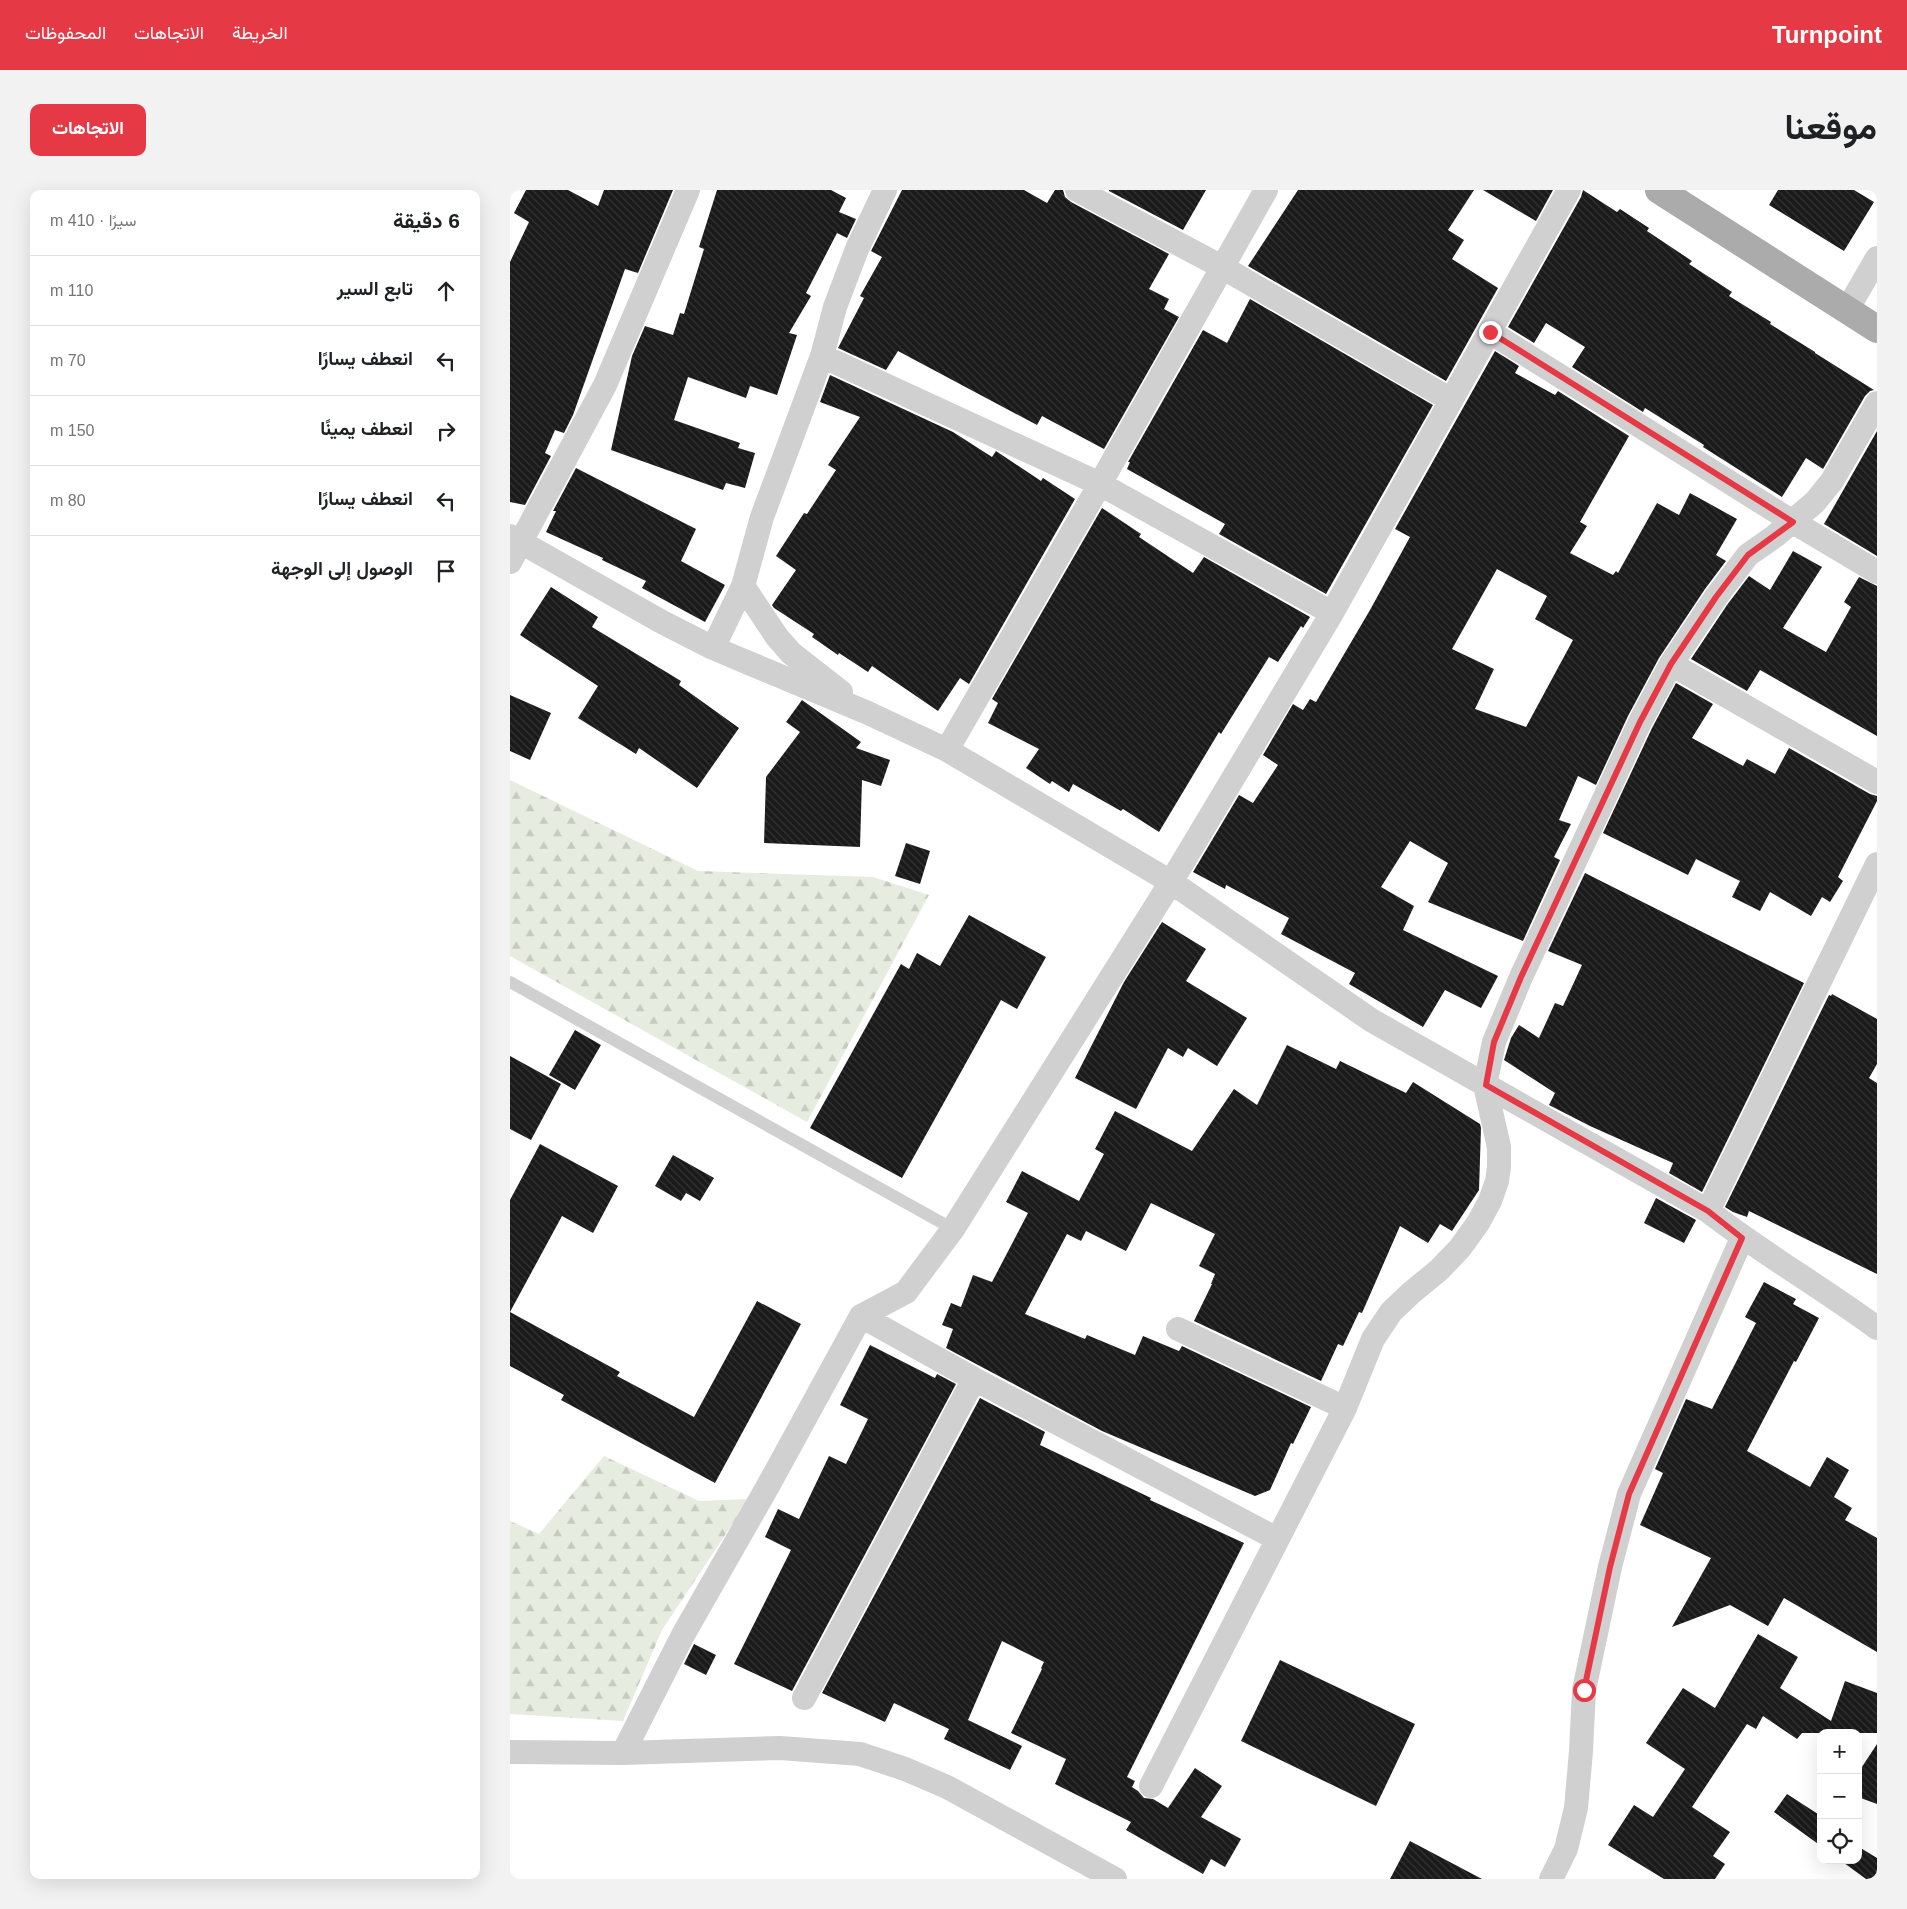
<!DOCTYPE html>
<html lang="ar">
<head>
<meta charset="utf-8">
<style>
	:root { --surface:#fff; --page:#f2f2f2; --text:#202124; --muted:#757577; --line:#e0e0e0; --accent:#e63946 }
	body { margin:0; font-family:Helvetica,Vazirmatn,sans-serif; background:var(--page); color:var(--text); direction:rtl }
	.controls { position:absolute; right:15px; bottom:15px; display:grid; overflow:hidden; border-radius:10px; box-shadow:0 5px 20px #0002 }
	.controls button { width:45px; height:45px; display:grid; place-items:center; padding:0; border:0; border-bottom:1px solid var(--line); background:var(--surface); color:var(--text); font:25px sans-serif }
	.stop { position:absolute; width:15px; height:15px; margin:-11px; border:4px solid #e63946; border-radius:50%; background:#fff }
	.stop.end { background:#e63946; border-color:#fff; box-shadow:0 1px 5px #0008 }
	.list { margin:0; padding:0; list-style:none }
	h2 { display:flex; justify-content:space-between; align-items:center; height:65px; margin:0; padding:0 20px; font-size:21px }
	h2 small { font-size:16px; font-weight:400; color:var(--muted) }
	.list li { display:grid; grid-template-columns:32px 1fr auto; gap:15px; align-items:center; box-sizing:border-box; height:70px; padding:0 20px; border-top:1px solid var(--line) }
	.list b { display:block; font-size:19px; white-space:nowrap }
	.list em { font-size:16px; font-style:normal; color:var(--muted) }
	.icon { flex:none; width:28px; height:28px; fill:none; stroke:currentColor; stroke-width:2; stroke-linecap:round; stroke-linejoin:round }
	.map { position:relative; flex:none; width:1367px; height:1689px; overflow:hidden; direction:ltr; border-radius:10px }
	header { display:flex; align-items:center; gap:30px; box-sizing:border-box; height:70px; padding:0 25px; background:var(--accent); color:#fff }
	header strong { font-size:24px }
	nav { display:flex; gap:28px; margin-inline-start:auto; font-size:18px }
	.intro { display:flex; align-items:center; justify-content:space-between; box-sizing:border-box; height:120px; padding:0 30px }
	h1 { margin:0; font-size:35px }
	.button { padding:12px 22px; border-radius:10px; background:var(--accent); color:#fff; font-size:18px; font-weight:700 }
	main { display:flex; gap:30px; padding:0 30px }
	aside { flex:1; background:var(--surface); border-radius:10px; box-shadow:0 5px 20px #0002 }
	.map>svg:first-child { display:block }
</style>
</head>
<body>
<header>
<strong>Turnpoint</strong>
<nav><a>الخريطة</a><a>الاتجاهات</a><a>المحفوظات</a></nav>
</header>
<div class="intro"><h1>موقعنا</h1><a class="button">الاتجاهات</a></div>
<main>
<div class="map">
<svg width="1367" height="1689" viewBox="0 0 1367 1689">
	<defs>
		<pattern id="forest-firs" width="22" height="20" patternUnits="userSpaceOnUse" patternTransform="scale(1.25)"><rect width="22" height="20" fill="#e6ecdf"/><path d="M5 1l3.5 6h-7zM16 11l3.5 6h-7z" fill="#c6cbc0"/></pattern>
		<pattern id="building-back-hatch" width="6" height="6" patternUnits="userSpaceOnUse" patternTransform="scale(1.25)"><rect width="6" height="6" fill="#1a1a1a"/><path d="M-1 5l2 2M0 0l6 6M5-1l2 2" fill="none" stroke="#333"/></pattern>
	</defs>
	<rect width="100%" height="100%" fill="#fff"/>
	<path fill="url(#forest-firs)" d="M 0,590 L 188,681 L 363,687 L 419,705 L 297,932 L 0,766 Z
		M 94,1266 L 189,1311 L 239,1309 L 152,1440 L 113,1531 L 0,1524 L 0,1331 L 29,1344 Z"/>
	<path fill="url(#building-back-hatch)" fill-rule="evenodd" d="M 16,0 L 58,0 L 88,16 L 94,0 L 163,0 L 128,83 L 115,79 L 63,225 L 54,243 L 45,240 L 35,263 L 41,266 L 15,315 L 0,312 L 0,72 L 19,32 L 4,23 Z
		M 207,0 L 321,0 L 336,8 L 329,22 L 346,29 L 337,48 L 327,43 L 296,103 L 301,106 L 279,143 L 287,145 L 267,205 L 240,196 L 236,208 L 178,187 L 164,230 L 230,253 L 228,258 L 245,263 L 235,298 L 216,293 L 213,300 L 101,260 L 122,166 L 135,136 L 163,145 L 170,123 L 174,124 L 194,59 L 189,57 Z
		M 392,0 L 514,0 L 537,13 L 545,0 L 553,0 L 555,7 L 561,12 L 659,64 L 639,99 L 659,109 L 654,119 L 669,127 L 594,259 L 532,226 L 527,235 L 388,161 L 376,180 L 328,158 L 354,108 L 350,106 L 372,67 L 361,61 Z
		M 599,0 L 696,0 L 673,40 L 599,1 Z
		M 788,0 L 964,0 L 938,40 L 954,50 L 942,69 L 988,98 L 936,191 L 738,76 Z
		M 973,0 L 1043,0 L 1026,31 Z
		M 1073,0 L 1107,22 L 1110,19 L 1139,38 L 1137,41 L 1182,71 L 1179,74 L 1222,102 L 1219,106 L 1261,132 L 1260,134 L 1305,162 L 1305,163 L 1364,200 L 1360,201 L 1355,206 L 1313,279 L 1296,268 L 1272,307 L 1193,257 L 1194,255 L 1135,218 L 1133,222 L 1062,177 L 1075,157 L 1036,133 L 1024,153 L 998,137 L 1071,7 Z
		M 1268,0 L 1344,0 L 1364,12 L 1334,61 L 1259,15 Z
		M 740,109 L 923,215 L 816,404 L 709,344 L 715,334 L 617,279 L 620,272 L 618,272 L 693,140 L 717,153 Z
		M 985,161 L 1009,176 L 1005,183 L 1045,205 L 1048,201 L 1119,246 L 1070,332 L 1077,336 L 1060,363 L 1103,385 L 1106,381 L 1108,383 L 1147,313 L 1169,325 L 1180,303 L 1227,329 L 1206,365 L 1216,371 L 1195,399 L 1149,468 L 1118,526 L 1086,595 L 1068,586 L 1049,630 L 1061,634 L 1044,667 L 1050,670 L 1013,751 L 918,712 L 938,673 L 900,651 L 871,697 L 904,716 L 893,740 L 988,786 L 971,818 L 935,800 L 913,837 L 839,794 L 845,783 L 771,744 L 779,728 L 716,695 L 715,699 L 683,682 L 729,605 L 743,613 L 768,575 L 753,565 L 783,514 L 793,520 L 800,509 L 806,512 L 860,420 L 900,347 L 885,339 ZM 987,379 L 1037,406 L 1025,429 L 1063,450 L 1016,537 L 965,519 L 984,479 L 942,459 Z
		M 320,185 L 443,242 L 482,267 L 486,261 L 531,291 L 533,288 L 565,309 L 459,494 L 450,488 L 428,521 L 362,476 L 358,482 L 329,463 L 328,465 L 302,447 L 304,444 L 264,418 L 262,415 L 286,380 L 266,366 L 294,323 L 297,324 L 326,280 L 318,275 L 350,227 L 310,212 Z
		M 1367,241 L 1367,366 L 1314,334 Z
		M 66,278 L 186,339 L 171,371 L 215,395 L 195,432 L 132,398 L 136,391 L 92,370 L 93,368 L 36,342 L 46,321 L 43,321 Z
		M 592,318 L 631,344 L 629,347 L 683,383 L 694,367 L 800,427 L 793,438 L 791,436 L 768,472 L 759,467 L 711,544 L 709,542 L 649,642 L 613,619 L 611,621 L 563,594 L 559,602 L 542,591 L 540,594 L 516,578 L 529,559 L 478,533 L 488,513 L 482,509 Z
		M 1283,361 L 1312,377 L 1273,438 L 1316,462 L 1341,417 L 1334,412 L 1349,387 L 1367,396 L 1367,546 L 1250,480 L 1237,501 L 1181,469 L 1217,415 L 1239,386 L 1260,400 Z
		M 41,397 L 88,427 L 82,437 L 171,491 L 169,495 L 229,538 L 187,598 L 129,558 L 126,564 L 68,528 L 88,496 L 10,445 Z
		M 1166,493 L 1203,514 L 1182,548 L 1233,576 L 1237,569 L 1265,584 L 1279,558 L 1360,604 L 1367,606 L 1367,611 L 1328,687 L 1333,691 L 1320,712 L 1312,707 L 1301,726 L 1260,702 L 1250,721 L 1222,707 L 1230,691 L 1186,669 L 1178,685 L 1093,643 L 1142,538 Z
		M 0,505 L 41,523 L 20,570 L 0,561 Z
		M 292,510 L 351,552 L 346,558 L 380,570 L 371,596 L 352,590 L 350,657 L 254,653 L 256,587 L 290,542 L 276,532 Z
		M 396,653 L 420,661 L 410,694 L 385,686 Z
		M 1075,683 L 1294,793 L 1192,1002 L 1159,983 L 1163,973 L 1080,936 L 1039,915 L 1045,903 L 994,870 L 1001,848 L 1009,835 L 1029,848 L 1045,813 L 1053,816 L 1072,775 L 1038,761 Z
		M 459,725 L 536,767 L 507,819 L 491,810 L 392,988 L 300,938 L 391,774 L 399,779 L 407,763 L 430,776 Z
		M 652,732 L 696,759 L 676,791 L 737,828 L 707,876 L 678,858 L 673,867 L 658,858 L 626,919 L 565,888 L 614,792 Z
		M 1322,804 L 1367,829 L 1367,874 L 1359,888 L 1367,893 L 1367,1084 L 1239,1021 L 1237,1027 L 1223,1022 L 1215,1017 L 1319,805 L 1321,806 Z
		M 65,840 L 91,855 L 65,900 L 39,885 Z
		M 777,855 L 826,879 L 830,871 L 896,903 L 903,892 L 970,934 L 971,938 L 969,1000 L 942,1041 L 930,1034 L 918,1053 L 890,1036 L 852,1123 L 849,1122 L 833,1156 L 828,1154 L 811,1191 L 684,1131 L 702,1094 L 701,1094 L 705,1084 L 689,1076 L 705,1044 L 641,1013 L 616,1061 L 576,1041 L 571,1051 L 557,1044 L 515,1124 L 575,1149 L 577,1145 L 625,1165 L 633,1146 L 669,1161 L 672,1156 L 801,1217 L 783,1254 L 781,1253 L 760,1300 L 745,1306 L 592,1241 L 436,1158 L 443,1139 L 432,1135 L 441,1113 L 451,1117 L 463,1085 L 482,1092 L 518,1023 L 496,1012 L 512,981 L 569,1011 L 594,964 L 585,959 L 605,921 L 682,961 L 724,899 L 747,915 Z
		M 0,866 L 51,894 L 21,950 L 0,939 Z
		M 30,954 L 108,996 L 83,1043 L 52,1026 L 0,1122 L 0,1010 Z
		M 163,965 L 204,988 L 190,1011 L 176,1003 L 171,1011 L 145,996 Z
		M 1146,1008 L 1186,1030 L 1174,1053 L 1134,1033 Z
		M 1254,1092 L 1286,1109 L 1283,1114 L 1309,1128 L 1286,1172 L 1284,1171 L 1237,1261 L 1300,1297 L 1317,1267 L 1339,1280 L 1324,1307 L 1342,1318 L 1335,1330 L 1367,1348 L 1367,1462 L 1274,1408 L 1258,1436 L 1220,1415 L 1162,1437 L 1201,1368 L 1130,1335 L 1153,1283 L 1145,1279 L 1176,1209 L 1202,1219 L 1246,1133 L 1235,1127 Z
		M 247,1111 L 291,1134 L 205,1293 L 51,1210 L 54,1205 L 0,1176 L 0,1122 L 110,1182 L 107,1186 L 184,1227 Z
		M 360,1155 L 425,1188 L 427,1184 L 446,1194 L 282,1501 L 224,1474 L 281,1360 L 255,1347 L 268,1319 L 289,1329 L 319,1266 L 336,1274 L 358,1229 L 330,1215 Z
		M 470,1208 L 535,1242 L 530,1255 L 641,1308 L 640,1310 L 734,1353 L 617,1587 L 625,1591 L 622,1597 L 628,1601 L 634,1608 L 643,1609 L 658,1618 L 685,1578 L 712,1596 L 691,1627 L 731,1649 L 715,1677 L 701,1669 L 693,1684 L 616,1640 L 621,1632 L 545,1594 L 556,1569 L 501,1543 L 532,1479 L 531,1478 L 534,1472 L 492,1451 L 458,1530 L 512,1556 L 500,1580 L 434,1549 L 439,1539 L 384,1513 L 375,1532 L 312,1503 Z
		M 1248,1444 L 1288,1467 L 1270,1498 L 1321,1531 L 1335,1491 L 1367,1503 L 1367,1543 L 1292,1543 L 1287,1549 L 1253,1526 L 1246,1539 L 1237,1534 L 1182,1617 L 1220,1642 L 1203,1666 L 1215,1674 L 1205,1689 L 1154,1689 L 1098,1655 L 1124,1615 L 1143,1627 L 1175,1579 L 1136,1553 L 1173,1498 L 1205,1518 Z
		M 184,1454 L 206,1465 L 196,1485 L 174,1474 Z
		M 770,1470 L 905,1534 L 866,1616 L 731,1551 Z
		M 1367,1554 L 1367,1614 L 1348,1607 L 1348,1583 Z
		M 1277,1604 L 1311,1626 L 1311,1656 L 1264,1622 Z
		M 900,1651 L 972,1689 L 880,1689 Z
		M 1348,1651 L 1351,1653 L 1349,1657 L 1367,1668 L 1367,1689 L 1356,1689 L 1330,1670 L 1348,1670 Z"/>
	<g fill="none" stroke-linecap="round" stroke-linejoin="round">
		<path stroke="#d0d0d0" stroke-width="12" d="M 0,792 L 443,1039"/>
		<path stroke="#d0d0d0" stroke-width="24" d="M 567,0 L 712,77 L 941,210
			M 1337,120 L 1367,68
			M 980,142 L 1283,332 L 1367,382
			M 312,166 L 590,294 L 822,423
			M 0,346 L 152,432 L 203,458 L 358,523 L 437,560 L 661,692 L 861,830 L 1198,1021 C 1252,1063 1311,1097 1367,1138
			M 0,372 L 95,195 L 178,0
			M 233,396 L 267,447 L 281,463 L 331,502
			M 203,458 L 233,396 L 252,327 L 312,166 L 325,117 L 347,59 L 375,0
			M 1161,474 L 1367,592
			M 437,560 L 590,294 L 756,0
			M 1198,1021 L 1367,674
			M 351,1126 L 464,1189 L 767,1349
			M 668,1139 L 835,1218
			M 294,1508 L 464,1189
			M 0,1562 L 113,1563 L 270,1558 L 350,1564 L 395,1579 L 437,1597 L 605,1689
			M 113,1563 L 173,1445 L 258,1296 L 351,1126 L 396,1102 L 443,1039 L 661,692 L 822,423 L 1059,0
			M 641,1596 L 835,1218 L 863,1149 L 881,1122 L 901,1103 L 929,1080 L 950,1058 L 968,1033 L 980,1011 L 987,991 L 989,977 L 989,957 L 975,895 L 984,852 L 1011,787 L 1130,532 L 1161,474 L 1206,407 L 1238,365 L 1265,346 L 1305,312 L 1322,291 L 1367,213
			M 1041,1689 L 1056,1659 L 1066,1618 L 1071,1561 L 1074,1500 L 1100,1377 L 1119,1304 L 1232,1048"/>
		<path stroke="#ababab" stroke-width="28" d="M 1149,0 L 1367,139"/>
	</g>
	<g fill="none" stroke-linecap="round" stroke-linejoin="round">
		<path stroke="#e63946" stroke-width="6" d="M 980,142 L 1283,332 L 1238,365 L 1206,407 L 1161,474 L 1130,532 L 1011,787 L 984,852 L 976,895 L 1198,1021 L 1232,1048 L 1119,1304 L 1100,1377 L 1074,1500"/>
	</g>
</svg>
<div class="controls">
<button>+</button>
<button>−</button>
<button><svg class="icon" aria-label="locate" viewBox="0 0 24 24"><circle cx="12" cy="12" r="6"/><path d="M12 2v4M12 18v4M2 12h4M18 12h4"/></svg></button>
</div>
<div class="stop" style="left:1074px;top:1500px"></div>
<div class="stop end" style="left:980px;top:142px"></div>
</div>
<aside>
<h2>6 دقيقة<small>سيرًا · 410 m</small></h2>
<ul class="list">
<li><svg class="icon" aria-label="ahead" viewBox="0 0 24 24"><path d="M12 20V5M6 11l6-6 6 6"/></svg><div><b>تابع السير</b></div><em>110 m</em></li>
<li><svg class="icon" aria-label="left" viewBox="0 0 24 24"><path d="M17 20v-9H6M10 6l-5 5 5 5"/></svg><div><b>انعطف يسارًا</b></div><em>70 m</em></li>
<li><svg class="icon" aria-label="right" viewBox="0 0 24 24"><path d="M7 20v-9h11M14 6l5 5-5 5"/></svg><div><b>انعطف يمينًا</b></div><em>150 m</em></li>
<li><svg class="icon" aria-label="left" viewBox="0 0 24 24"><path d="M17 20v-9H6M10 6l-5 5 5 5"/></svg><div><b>انعطف يسارًا</b></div><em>80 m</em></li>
<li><svg class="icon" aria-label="arrive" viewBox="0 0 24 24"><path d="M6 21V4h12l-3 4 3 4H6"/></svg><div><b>الوصول إلى الوجهة</b></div></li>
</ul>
</aside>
</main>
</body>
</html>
